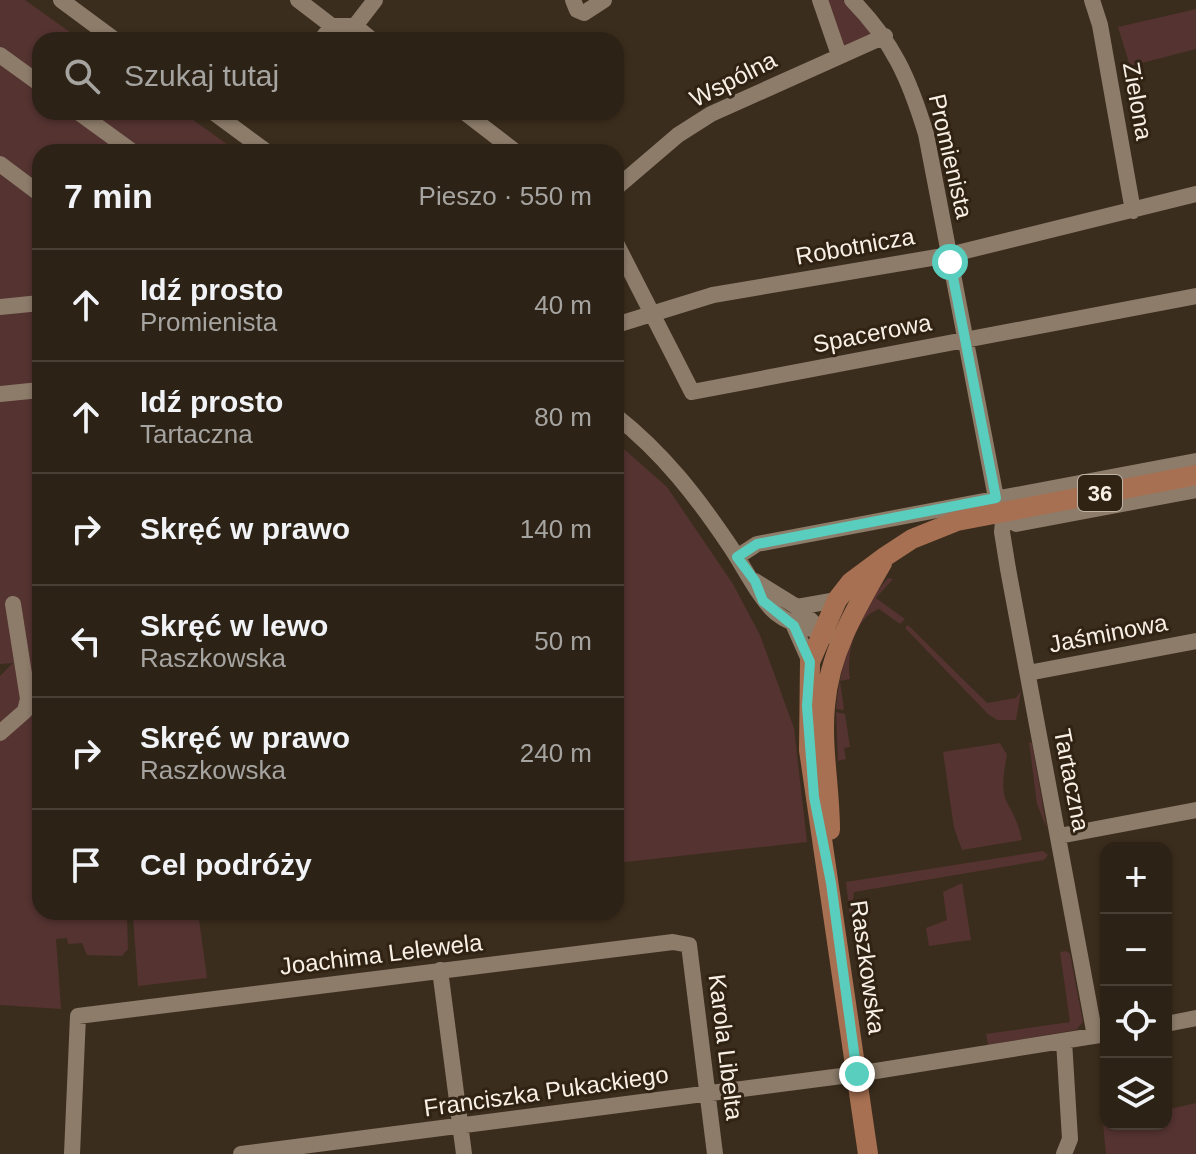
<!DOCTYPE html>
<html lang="pl">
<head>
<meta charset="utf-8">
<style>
	:root { --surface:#2c2216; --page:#382f23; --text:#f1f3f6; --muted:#a6a4a1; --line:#483f35 }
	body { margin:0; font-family:Helvetica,sans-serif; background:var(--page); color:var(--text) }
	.controls { position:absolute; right:24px; bottom:24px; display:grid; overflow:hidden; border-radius:16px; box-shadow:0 2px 6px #0004 }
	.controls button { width:72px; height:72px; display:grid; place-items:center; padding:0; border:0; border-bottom:2px solid var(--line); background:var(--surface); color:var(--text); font:40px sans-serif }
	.stop { position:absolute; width:24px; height:24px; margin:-18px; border:6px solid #59cebe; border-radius:50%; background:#fff }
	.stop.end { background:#59cebe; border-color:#fff; box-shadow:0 2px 8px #0008 }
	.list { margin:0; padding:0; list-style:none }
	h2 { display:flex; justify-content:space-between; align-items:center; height:104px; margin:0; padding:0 32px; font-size:34px }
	h2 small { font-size:26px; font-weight:400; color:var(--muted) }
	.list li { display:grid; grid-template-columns:52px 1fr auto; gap:24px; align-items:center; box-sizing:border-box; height:112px; padding:0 32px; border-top:2px solid var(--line) }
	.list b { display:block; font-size:30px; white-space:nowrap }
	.list p { margin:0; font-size:26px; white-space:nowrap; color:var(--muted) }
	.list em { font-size:26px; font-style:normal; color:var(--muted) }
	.icon { flex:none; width:44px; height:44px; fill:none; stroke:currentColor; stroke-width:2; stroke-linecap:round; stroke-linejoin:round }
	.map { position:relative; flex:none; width:1196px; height:1154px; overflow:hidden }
	.search { position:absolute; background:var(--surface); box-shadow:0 2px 6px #0004; left:32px; top:32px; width:592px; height:88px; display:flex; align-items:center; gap:20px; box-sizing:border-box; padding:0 28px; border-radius:24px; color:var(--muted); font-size:30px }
	.panel { position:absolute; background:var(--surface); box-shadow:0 2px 6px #0004; left:32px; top:144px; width:592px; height:776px; border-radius:24px }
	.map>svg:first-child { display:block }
</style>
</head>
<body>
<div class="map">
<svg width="1196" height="1154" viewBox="0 0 1196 1154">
	<rect width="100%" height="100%" fill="#3b2d1d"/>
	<path fill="#543331" d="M 0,0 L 25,0 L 81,40 L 40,40 L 40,112 L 182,112 L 238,152 L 40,152 L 40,912 L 198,912 L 207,978 L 138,986 L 133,916 L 127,917 L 128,949 L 122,956 L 87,955 L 82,943 L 68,944 L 67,938 L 56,939 L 61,1009 L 0,1005 L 0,676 L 13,663 L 0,664 Z
		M 824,0 L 843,0 L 870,29 L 871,34 L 850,46 L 841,45 Z
		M 1196,9 L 1196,49 L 1130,66 L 1118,27 Z
		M 616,442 L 667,487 L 733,584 L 760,635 L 794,728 L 807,842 L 616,863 Z
		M 888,578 L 893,579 L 876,598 L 905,619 L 900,624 L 879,609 C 854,618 846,656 850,679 L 840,681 L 844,710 L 836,709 C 840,663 856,613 888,578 Z
		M 908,625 L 987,703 L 1016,698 L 1021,691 L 1016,720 L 997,720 L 988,714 L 905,628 Z
		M 836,712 L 845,714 L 850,747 L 844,748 L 846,759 L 838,761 Z
		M 1029,742 L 1032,743 L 1047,829 L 1037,804 Z
		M 1000,743 L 1007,755 C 996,811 1012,795 1022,840 L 962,850 L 954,828 L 943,752 Z
		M 1043,851 L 1048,855 L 1044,860 L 854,892 L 852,906 L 856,933 L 852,934 L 846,882 Z
		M 962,883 L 971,940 L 929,946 L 926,928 L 947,920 L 943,892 Z
		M 1066,951 L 1070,954 L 1083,1022 L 1076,1030 L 988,1045 L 986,1034 L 1070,1022 L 1060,952 Z
		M 1196,1103 L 1196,1154 L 1106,1154 L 1103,1124 L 1166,1124 L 1166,1110 Z"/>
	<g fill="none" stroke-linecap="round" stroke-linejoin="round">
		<path stroke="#8d7c6a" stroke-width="16" d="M 61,0 L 115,40
			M 298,0 L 332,26 L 355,26 L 372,40
			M 573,0 L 577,10 L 584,13 L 604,0
			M 820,0 L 839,55
			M 852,0 C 893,42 909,78 926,134 L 996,498
			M 1092,0 L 1100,25 L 1133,211
			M 355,26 L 375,0
			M 321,40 L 332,26
			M 0,55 L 40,84
			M 78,112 L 133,152
			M 213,112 L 267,152
			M 464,112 L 516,152
			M 0,164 L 40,194
			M 616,188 L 678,135 L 711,114 L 885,36
			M 616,243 L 692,392 L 1196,296
			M 0,307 L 40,303
			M 616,325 L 713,295 L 949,255 L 1196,194
			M 0,394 L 40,390
			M 616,416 C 663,453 697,497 730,546 C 743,565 760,600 776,613 C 793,627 812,627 832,636
			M 1004,510 L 1002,532 L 1008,569 L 1095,1036
			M 1016,524 L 1196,490
			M 737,557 L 757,544 L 1196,461
			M 755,581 L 797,607 L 823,632
			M 797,607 L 837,600
			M 794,626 L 810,662
			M 1028,673 L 1196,641
			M 0,733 L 25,711 L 28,699 L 13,604
			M 1059,836 L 1196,810
			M 440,970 L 464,1154
			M 1166,1024 L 1196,1018
			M 72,1154 L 78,1016 L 673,942 L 689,945 L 715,1154
			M 241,1154 L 857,1074 L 1106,1034
			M 1064,1154 L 1070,1139 L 1064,1041"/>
		<path stroke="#a77052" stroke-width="20" d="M 830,830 C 830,789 821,746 825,706 C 829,653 856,608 882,563
			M 868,1154 L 809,750 L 810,662 L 837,600 L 851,582 L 886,556 L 912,539 L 957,521 L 1196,475"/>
	</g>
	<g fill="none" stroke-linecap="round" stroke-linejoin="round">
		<path stroke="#59cebe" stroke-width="10" d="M 857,1074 L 831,883 L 814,797 L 807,706 L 810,662 L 794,626 L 763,601 L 755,581 L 737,557 L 757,544 L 996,498 L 950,262"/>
	</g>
	<g text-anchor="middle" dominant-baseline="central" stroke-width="6" stroke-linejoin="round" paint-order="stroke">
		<rect fill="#312314" stroke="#bcb2a6" stroke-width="2" x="1078" y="475" width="44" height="36" rx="6"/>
		<g font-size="22" font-weight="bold" fill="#f8efe5">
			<text x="1100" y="493">36</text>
		</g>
		<g font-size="24" fill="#f8efe5" stroke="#312314">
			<text transform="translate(733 79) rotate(-27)">Wspólna</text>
			<text transform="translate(1138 101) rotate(80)">Zielona</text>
			<text transform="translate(951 156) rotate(77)">Promienista</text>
			<text transform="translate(855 246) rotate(-10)">Robotnicza</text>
			<text transform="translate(872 333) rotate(-11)">Spacerowa</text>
			<text transform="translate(1108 633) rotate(-11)">Jaśminowa</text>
			<text transform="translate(1072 780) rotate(79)">Tartaczna</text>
			<text transform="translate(381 954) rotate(-7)">Joachima Lelewela</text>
			<text transform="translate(868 967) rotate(82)">Raszkowska</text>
			<text transform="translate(726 1047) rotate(83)">Karola Libelta</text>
			<text transform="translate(546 1091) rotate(-8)">Franciszka Pukackiego</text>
		</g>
	</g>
</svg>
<div class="controls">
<button>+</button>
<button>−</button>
<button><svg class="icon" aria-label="locate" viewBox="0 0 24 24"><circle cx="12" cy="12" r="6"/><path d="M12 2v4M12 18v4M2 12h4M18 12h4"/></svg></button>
<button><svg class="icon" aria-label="layers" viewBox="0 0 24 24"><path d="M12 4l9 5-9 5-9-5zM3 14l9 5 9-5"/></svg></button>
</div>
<div class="stop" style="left:950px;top:262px"></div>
<div class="stop end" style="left:857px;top:1074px"></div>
<div class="search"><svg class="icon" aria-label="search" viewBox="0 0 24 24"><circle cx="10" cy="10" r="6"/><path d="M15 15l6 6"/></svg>Szukaj tutaj</div>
<section class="panel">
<h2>7 min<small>Pieszo · 550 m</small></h2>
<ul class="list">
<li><svg class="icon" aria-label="ahead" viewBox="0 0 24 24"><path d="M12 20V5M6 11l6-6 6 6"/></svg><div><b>Idź prosto</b><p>Promienista</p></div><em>40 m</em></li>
<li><svg class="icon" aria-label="ahead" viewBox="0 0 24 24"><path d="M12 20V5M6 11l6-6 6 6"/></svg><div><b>Idź prosto</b><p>Tartaczna</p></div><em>80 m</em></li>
<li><svg class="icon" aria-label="right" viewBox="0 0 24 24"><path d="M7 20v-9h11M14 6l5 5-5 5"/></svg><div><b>Skręć w prawo</b></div><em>140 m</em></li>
<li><svg class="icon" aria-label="left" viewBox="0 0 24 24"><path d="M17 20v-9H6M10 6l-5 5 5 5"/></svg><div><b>Skręć w lewo</b><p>Raszkowska</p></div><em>50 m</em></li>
<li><svg class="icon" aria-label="right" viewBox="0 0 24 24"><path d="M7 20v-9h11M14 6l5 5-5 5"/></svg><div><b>Skręć w prawo</b><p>Raszkowska</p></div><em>240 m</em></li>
<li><svg class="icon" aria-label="arrive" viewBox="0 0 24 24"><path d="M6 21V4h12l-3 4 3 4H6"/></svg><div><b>Cel podróży</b></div></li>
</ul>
</section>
</div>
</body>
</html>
